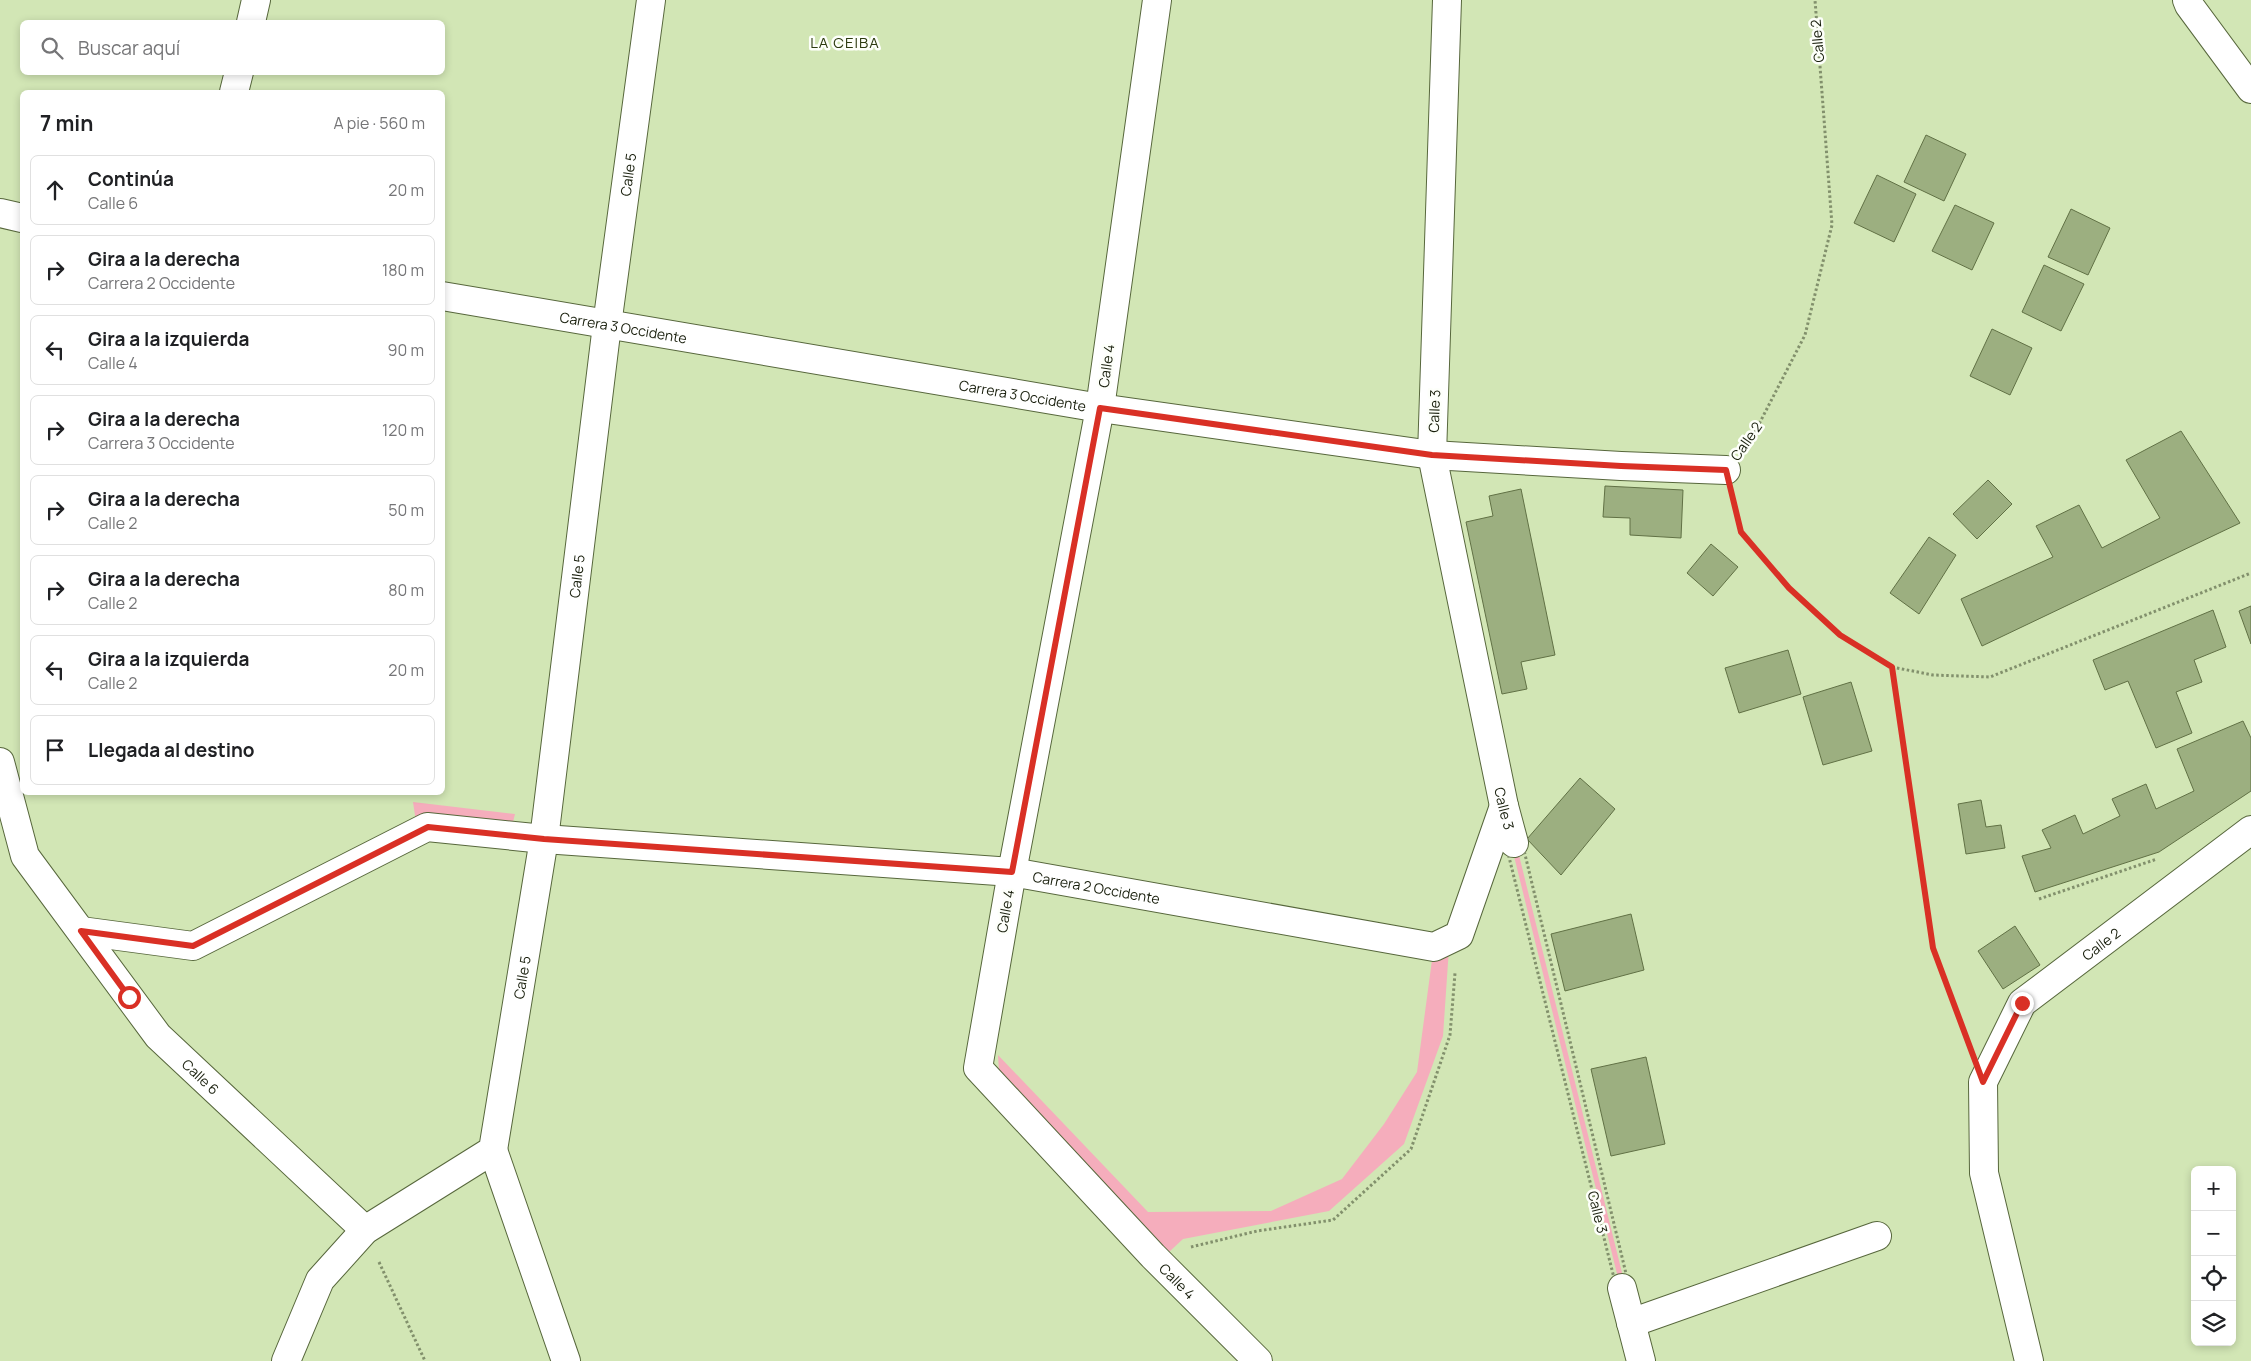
<!DOCTYPE html>
<html lang="es">
<head>
<meta charset="utf-8">
<style>
	:root { --surface:#fff; --page:#f6f6f6; --text:#202124; --muted:#757577; --line:#e0e0e0 }
	body { margin:0; font-family:Manrope,sans-serif; background:var(--page); color:var(--text) }
	.controls { position:absolute; right:15px; bottom:15px; display:grid; overflow:hidden; border-radius:8px; box-shadow:0 2px 8px #0003 }
	.controls button { width:45px; height:45px; display:grid; place-items:center; padding:0; border:0; border-bottom:1px solid var(--line); background:var(--surface); color:var(--text); font:25px sans-serif }
	.stop { position:absolute; width:15px; height:15px; margin:-11px; border:4px solid #d93025; border-radius:50%; background:#fff }
	.stop.end { background:#d93025; border-color:#fff; box-shadow:0 1px 5px #0008 }
	.list { margin:0; padding:0; list-style:none }
	h2 { display:flex; justify-content:space-between; align-items:center; height:65px; margin:0; padding:0 20px; font-size:21px }
	h2 small { font-size:16px; font-weight:400; color:var(--muted) }
	.list li { display:grid; grid-template-columns:32px 1fr auto; gap:15px; align-items:center; box-sizing:border-box; height:70px; margin:0 10px 10px; padding:0 10px; border:1px solid var(--line); border-radius:8px }
	.list b { display:block; font-size:19px; white-space:nowrap }
	.list p { margin:0; font-size:16px; white-space:nowrap; color:var(--muted) }
	.list em { font-size:16px; font-style:normal; color:var(--muted) }
	.icon { flex:none; width:28px; height:28px; fill:none; stroke:currentColor; stroke-width:2; stroke-linecap:round; stroke-linejoin:round }
	.map { position:relative; flex:none; width:2251px; height:1361px; overflow:hidden }
	.search { position:absolute; background:var(--surface); box-shadow:0 2px 8px #0003; left:20px; top:20px; width:425px; height:55px; display:flex; align-items:center; gap:12px; box-sizing:border-box; padding:0 18px; border-radius:8px; color:var(--muted); font-size:19px }
	.panel { position:absolute; background:var(--surface); box-shadow:0 2px 8px #0003; left:20px; top:90px; width:425px; height:705px; border-radius:8px }
	.map>svg:first-child { display:block }
</style>
</head>
<body>
<div class="map">
<svg width="2251" height="1361" viewBox="0 0 2251 1361">
	<rect width="100%" height="100%" fill="#d2e6b5"/>
	<path fill="#f5adbc" d="M 413,802 L 515,814 L 512,826 L 416,822 Z
		M 1517,847 L 1625,1285 L 1620,1286 L 1512,848 Z
		M 1449,948 L 1443,1036 L 1404,1144 L 1329,1211 L 1183,1239 L 1169,1252 L 999,1071 L 998,1055 L 1148,1212 L 1271,1211 L 1342,1179 L 1384,1124 L 1417,1072 L 1432,960 Z"/>
	<path fill="#9caf80" stroke="#617145" d="M 1926,135 L 1966,154 L 1944,201 L 1904,182 Z
		M 1877,175 L 1916,194 L 1894,242 L 1854,223 Z
		M 1955,205 L 1994,223 L 1972,270 L 1932,251 Z
		M 2071,209 L 2110,228 L 2088,275 L 2048,257 Z
		M 2044,265 L 2084,284 L 2061,331 L 2022,312 Z
		M 1992,329 L 2032,348 L 2010,395 L 1970,376 Z
		M 2181,431 L 2240,523 L 1982,646 L 1961,599 L 2053,557 L 2036,526 L 2079,505 L 2102,548 L 2160,518 L 2126,460 Z
		M 1988,480 L 2012,504 L 1977,539 L 1953,514 Z
		M 1605,486 L 1683,490 L 1681,538 L 1630,535 L 1630,518 L 1603,517 Z
		M 1521,489 L 1555,655 L 1521,662 L 1527,689 L 1502,694 L 1466,522 L 1493,516 L 1489,496 Z
		M 1929,537 L 1956,555 L 1919,614 L 1890,593 Z
		M 1711,544 L 1738,567 L 1713,596 L 1687,573 Z
		M 2251,606 L 2251,644 L 2239,611 Z
		M 2213,610 L 2226,647 L 2194,660 L 2202,682 L 2176,692 L 2192,733 L 2156,748 L 2128,681 L 2105,690 L 2093,660 Z
		M 1788,650 L 1801,694 L 1739,713 L 1725,668 Z
		M 1851,682 L 1872,751 L 1823,765 L 1803,697 Z
		M 2243,721 L 2251,738 L 2251,791 L 2159,852 L 2035,892 L 2022,856 L 2051,848 L 2042,830 L 2075,815 L 2083,834 L 2120,816 L 2112,799 L 2146,784 L 2156,809 L 2194,791 L 2177,749 Z
		M 1580,778 L 1615,809 L 1561,875 L 1527,839 Z
		M 1981,800 L 1986,827 L 2001,825 L 2005,848 L 1966,854 L 1958,804 Z
		M 1631,914 L 1644,970 L 1565,991 L 1551,934 Z
		M 2015,926 L 2040,965 L 2003,989 L 1978,951 Z
		M 1646,1057 L 1665,1144 L 1611,1156 L 1591,1069 Z"/>
	<g fill="none" stroke-linecap="round" stroke-linejoin="round">
		<g stroke="#57673c" stroke-width="30">
			<g id="street">
				<path id="s1" d="M 1157,0 L 1100,408 L 1012,872 L 978,1068 L 1153,1256 L 1258,1361"/>
				<path id="s2" d="M 1447,0 L 1432,455 L 1504,806 L 1514,843"/>
				<path d="M 2187,0 L 2189,5 L 2251,89"/>
				<path d="M 251,22 L 256,0"/>
				<path d="M 234,92 L 239,72"/>
				<path d="M 0,213 L 22,218"/>
				<path id="s3" d="M 442,296 L 1100,408 L 1432,455 L 1621,466 L 1726,470"/>
				<path id="s4" d="M 0,762 L 25,856 L 158,1036 L 365,1230"/>
				<path id="s5" d="M 81,931 L 193,946 L 427,827 L 544,839 L 1012,872 L 1434,947 L 1459,935 L 1504,806"/>
				<path d="M 493,1150 L 566,1361"/>
				<path d="M 1622,1288 L 1641,1361"/>
				<path d="M 1631,1323 L 1877,1236"/>
				<path id="s6" d="M 286,1361 L 320,1280 L 365,1230 L 493,1150 L 544,839 L 607,325 L 651,0"/>
				<path id="s7" d="M 2029,1361 L 1984,1173 L 1983,1082 L 2022,1003 L 2251,830"/>
			</g>
		</g>
		<path stroke="#82906c" stroke-width="3" stroke-dasharray="2.5 2.5" stroke-linecap="butt" d="M 1745,444 L 1758,426 L 1805,335 L 1832,225 L 1815,0
			M 1733,500 L 1741,533 L 1789,588 L 1840,635 L 1892,667 L 1933,948 L 1967,1039
			M 1892,667 L 1933,675 L 1990,677 L 2251,573
			M 1522,842 L 1629,1286 L 1617,1290 L 1506,845 Z
			M 2039,899 L 2157,859
			M 1191,1247 L 1257,1231 L 1333,1220 L 1411,1149 L 1450,1035 L 1455,973
			M 379,1262 L 425,1361"/>
		<use href="#street" stroke="#fff" stroke-width="28"/>
	</g>
	<g fill="none" stroke-linecap="round" stroke-linejoin="round">
		<path stroke="#d93025" stroke-width="6" d="M 129,997 L 81,931 L 193,946 L 428,827 L 544,839 L 1012,872 L 1100,408 L 1432,455 L 1621,466 L 1726,470 L 1741,532 L 1789,588 L 1840,635 L 1892,667 L 1933,948 L 1983,1082 L 2022,1003"/>
	</g>
	<g text-anchor="middle" dominant-baseline="central" stroke-width="5" stroke-linejoin="round" paint-order="stroke">
		<g font-size="14" fill="#181e0c" stroke="#fdfffa">
			<text transform="translate(1817 41) rotate(-95)">Calle 2</text>
			<text stroke="none"><textPath href="#s6" startOffset="1291">Calle 5</textPath></text>
			<text stroke="none"><textPath href="#s3" startOffset="184">Carrera 3 Occidente</textPath></text>
			<text transform="translate(1106 366) rotate(-82)">Calle 4</text>
			<text stroke="none"><textPath href="#s3" startOffset="589">Carrera 3 Occidente</textPath></text>
			<text transform="translate(1434 411) rotate(-88)">Calle 3</text>
			<text transform="translate(1746 441) rotate(-55)">Calle 2</text>
			<text stroke="none"><textPath href="#s6" startOffset="886">Calle 5</textPath></text>
			<text stroke="none"><textPath href="#s2" startOffset="816">Calle 3</textPath></text>
			<text stroke="none"><textPath href="#s5" startOffset="1048">Carrera 2 Occidente</textPath></text>
			<text transform="translate(1005 911) rotate(-80)">Calle 4</text>
			<text stroke="none"><textPath href="#s7" startOffset="471">Calle 2</textPath></text>
			<text stroke="none"><textPath href="#s6" startOffset="481">Calle 5</textPath></text>
			<text stroke="none"><textPath href="#s4" startOffset="380">Calle 6</textPath></text>
			<text transform="translate(1598 1212) rotate(76)">Calle 3</text>
			<text stroke="none"><textPath href="#s1" startOffset="1375">Calle 4</textPath></text>
		</g>
		<g font-size="15" letter-spacing="1" fill="#2c3a0f" stroke="#fdfffa">
			<text x="845" y="42">LA CEIBA</text>
		</g>
	</g>
</svg>
<div class="controls">
<button>+</button>
<button>−</button>
<button><svg class="icon" aria-label="locate" viewBox="0 0 24 24"><circle cx="12" cy="12" r="6"/><path d="M12 2v4M12 18v4M2 12h4M18 12h4"/></svg></button>
<button><svg class="icon" aria-label="layers" viewBox="0 0 24 24"><path d="M12 4l9 5-9 5-9-5zM3 14l9 5 9-5"/></svg></button>
</div>
<div class="stop" style="left:129px;top:997px"></div>
<div class="stop end" style="left:2022px;top:1003px"></div>
<div class="search"><svg class="icon" aria-label="search" viewBox="0 0 24 24"><circle cx="10" cy="10" r="6"/><path d="M15 15l6 6"/></svg>Buscar aquí</div>
<section class="panel">
<h2>7 min<small>A pie · 560 m</small></h2>
<ul class="list">
<li><svg class="icon" aria-label="ahead" viewBox="0 0 24 24"><path d="M12 20V5M6 11l6-6 6 6"/></svg><div><b>Continúa</b><p>Calle 6</p></div><em>20 m</em></li>
<li><svg class="icon" aria-label="right" viewBox="0 0 24 24"><path d="M7 20v-9h11M14 6l5 5-5 5"/></svg><div><b>Gira a la derecha</b><p>Carrera 2 Occidente</p></div><em>180 m</em></li>
<li><svg class="icon" aria-label="left" viewBox="0 0 24 24"><path d="M17 20v-9H6M10 6l-5 5 5 5"/></svg><div><b>Gira a la izquierda</b><p>Calle 4</p></div><em>90 m</em></li>
<li><svg class="icon" aria-label="right" viewBox="0 0 24 24"><path d="M7 20v-9h11M14 6l5 5-5 5"/></svg><div><b>Gira a la derecha</b><p>Carrera 3 Occidente</p></div><em>120 m</em></li>
<li><svg class="icon" aria-label="right" viewBox="0 0 24 24"><path d="M7 20v-9h11M14 6l5 5-5 5"/></svg><div><b>Gira a la derecha</b><p>Calle 2</p></div><em>50 m</em></li>
<li><svg class="icon" aria-label="right" viewBox="0 0 24 24"><path d="M7 20v-9h11M14 6l5 5-5 5"/></svg><div><b>Gira a la derecha</b><p>Calle 2</p></div><em>80 m</em></li>
<li><svg class="icon" aria-label="left" viewBox="0 0 24 24"><path d="M17 20v-9H6M10 6l-5 5 5 5"/></svg><div><b>Gira a la izquierda</b><p>Calle 2</p></div><em>20 m</em></li>
<li><svg class="icon" aria-label="arrive" viewBox="0 0 24 24"><path d="M6 21V4h12l-3 4 3 4H6"/></svg><div><b>Llegada al destino</b></div></li>
</ul>
</section>
</div>
</body>
</html>
